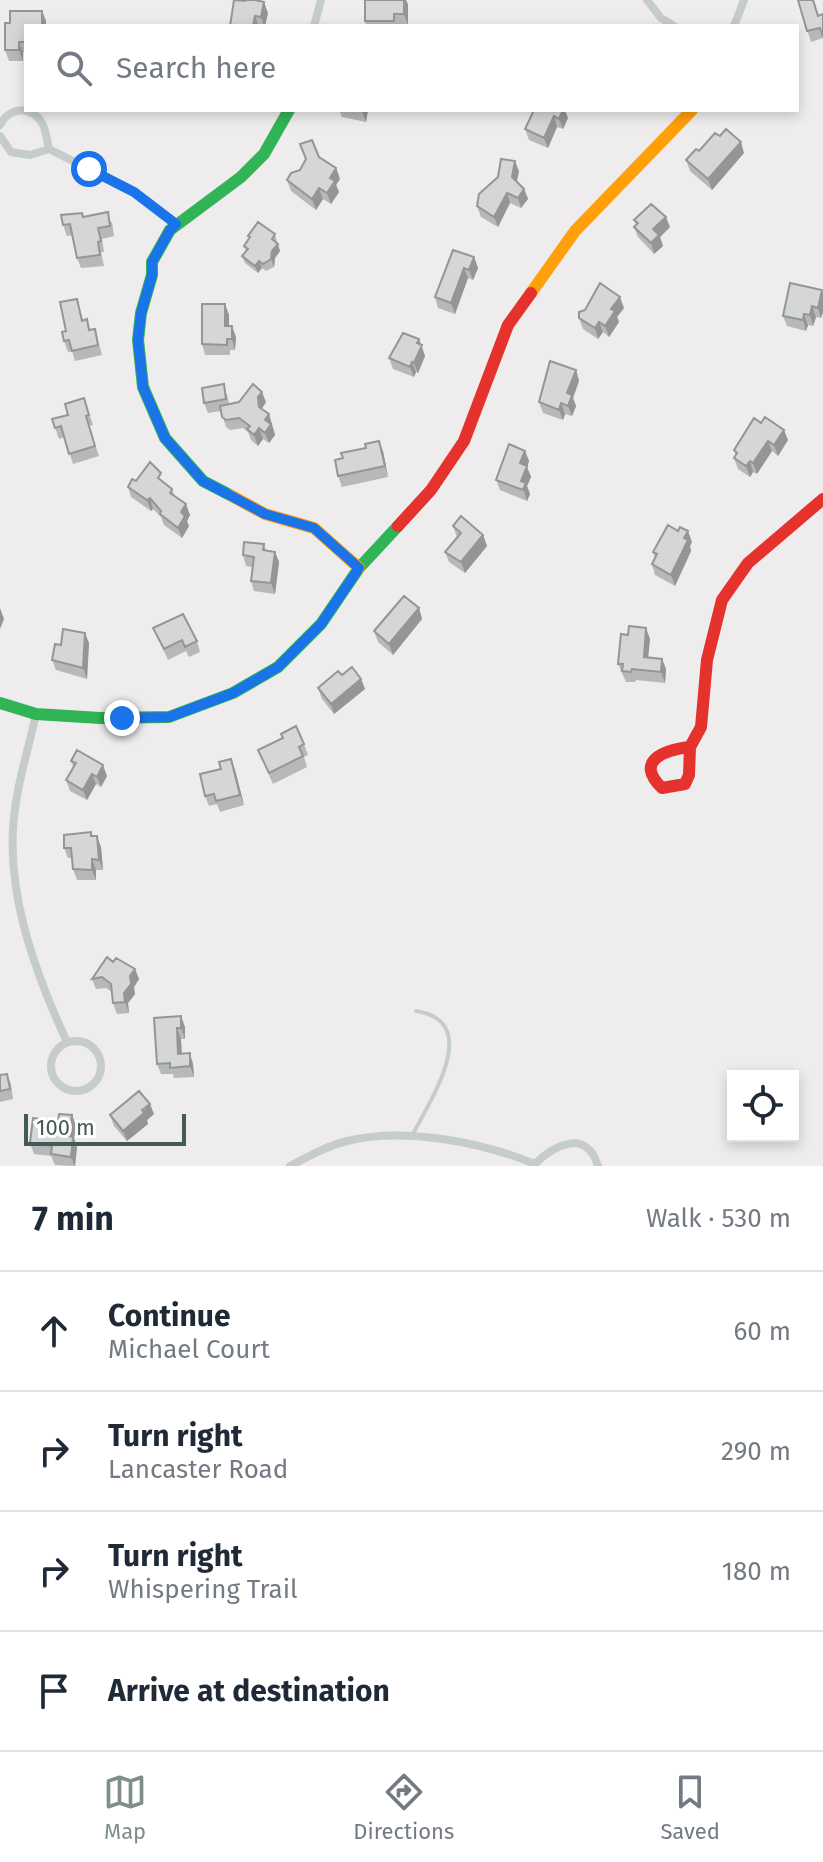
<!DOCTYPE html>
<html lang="en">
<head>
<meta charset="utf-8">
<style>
	:root { --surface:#fff; --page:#f2f2f3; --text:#1f2937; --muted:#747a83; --line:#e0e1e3; --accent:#7f8d8b }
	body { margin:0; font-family:"Fira Sans",sans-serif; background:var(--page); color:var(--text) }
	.controls { position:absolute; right:24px; bottom:24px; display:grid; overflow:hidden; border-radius:0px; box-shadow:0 4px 12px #0003 }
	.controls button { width:72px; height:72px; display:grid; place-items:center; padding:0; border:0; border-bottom:2px solid var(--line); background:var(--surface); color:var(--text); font:40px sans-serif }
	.scale { position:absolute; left:24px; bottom:20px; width:162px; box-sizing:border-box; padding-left:8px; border:4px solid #435a56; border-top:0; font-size:22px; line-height:28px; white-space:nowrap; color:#435a56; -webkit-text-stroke:6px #fff; paint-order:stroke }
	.stop { position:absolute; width:24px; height:24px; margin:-18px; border:6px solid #1a73e8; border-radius:50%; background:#fff }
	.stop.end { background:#1a73e8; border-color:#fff; box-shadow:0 2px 8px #0008 }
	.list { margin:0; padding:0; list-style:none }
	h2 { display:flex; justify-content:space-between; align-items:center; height:104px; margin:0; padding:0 32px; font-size:34px }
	h2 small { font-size:26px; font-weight:400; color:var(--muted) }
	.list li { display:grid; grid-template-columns:52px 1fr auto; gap:24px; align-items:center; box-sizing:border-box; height:120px; padding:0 32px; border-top:2px solid var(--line) }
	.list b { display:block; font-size:30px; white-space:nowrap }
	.list p { margin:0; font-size:26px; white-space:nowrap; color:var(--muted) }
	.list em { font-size:26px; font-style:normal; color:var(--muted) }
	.icon { flex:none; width:44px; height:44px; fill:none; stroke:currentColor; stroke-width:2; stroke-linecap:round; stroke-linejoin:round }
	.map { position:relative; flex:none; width:823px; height:1166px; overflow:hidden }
	.search { position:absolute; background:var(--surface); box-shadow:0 4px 12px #0003; left:24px; right:24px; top:24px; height:88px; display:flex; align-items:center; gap:20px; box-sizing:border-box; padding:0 28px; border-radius:0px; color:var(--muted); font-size:30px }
	.sheet { height:584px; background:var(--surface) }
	nav { display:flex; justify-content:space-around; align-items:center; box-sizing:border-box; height:112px; border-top:2px solid var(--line); background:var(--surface); font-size:22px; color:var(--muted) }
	nav a { display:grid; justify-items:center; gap:4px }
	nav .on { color:var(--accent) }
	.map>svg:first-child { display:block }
</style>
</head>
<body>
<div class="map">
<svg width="823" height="1166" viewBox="0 0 823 1166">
	<rect width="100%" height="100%" fill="#eeeced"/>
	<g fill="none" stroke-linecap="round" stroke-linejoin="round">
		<path stroke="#c6ccca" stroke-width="4" d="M 413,1134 C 431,1099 483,1021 416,1011"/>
		<path stroke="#c6ccca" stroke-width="8" d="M 647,0 L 661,18 L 674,26
			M 314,26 L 321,0
			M 734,26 L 744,0
			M 0,125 C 8,108 31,104 42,123 C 46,130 47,140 49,149
			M 0,136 L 11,152 L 30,155 L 49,149 L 134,192 L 176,224
			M 36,714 C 28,751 15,790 13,829 C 9,902 37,977 67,1042
			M51 1066a25 25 0 1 1 50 0a25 25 0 1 1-50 0Z
			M 535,1164 C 555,1144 587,1129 598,1166
			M 290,1166 C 309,1156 327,1146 347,1141 C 405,1127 481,1142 535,1164"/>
		<path stroke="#30b455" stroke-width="12" d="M 230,495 L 203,481 L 165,438 L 143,387 L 138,340 L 141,313 L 152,275 L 152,262 L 170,230 L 241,177 L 264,154 L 289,110
			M 0,703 L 36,714 L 100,718 L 169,717 L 233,693 L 278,667 L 321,624 L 359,568 L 398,526"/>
		<path stroke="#ff9f0a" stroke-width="12" d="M 531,293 L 575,231 L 692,110
			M 230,495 L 265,514 L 314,528 L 359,568"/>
		<path stroke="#e5322d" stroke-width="12" d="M 398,526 L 431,490 L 464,441 L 508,325 L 531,293
			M 690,747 C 664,750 634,761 662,788 L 685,784 L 689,775 L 690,747 L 701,727 L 707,660 L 722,600 L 748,563 L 823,499"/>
	</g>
	<path fill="#b6b8b9" d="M 234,0 L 268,13 L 265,26 L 230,26 Z
		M 798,0 L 814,0 L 823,38 L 811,42 Z
		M 408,4 L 408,25 L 398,25 L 398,26 L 366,26 L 365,21 Z
		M 42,11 L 46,21 L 46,26 L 26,26 L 26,52 L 23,52 L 23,61 L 9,61 L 5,50 L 10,23 Z
		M 339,110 L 368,110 L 366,122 L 342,117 Z
		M 534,110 L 568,118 L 563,129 L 557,127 L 548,148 L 529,140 L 525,129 Z
		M 699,151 L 744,153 L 712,190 L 690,171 L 686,160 Z
		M 319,157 L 336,168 L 340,179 L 336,185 L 339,192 L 331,204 L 323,199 L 316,210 L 291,191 L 287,180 L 300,170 Z
		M 519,171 L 517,182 L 524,189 L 528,199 L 521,208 L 510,203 L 498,227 L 481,217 L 477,206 Z
		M 84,216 L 112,222 L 114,236 L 102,239 L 104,252 L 101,252 L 104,266 L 81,268 L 77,258 L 73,235 L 67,236 L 63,225 Z
		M 634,220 L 670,227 L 660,237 L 663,246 L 654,254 L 638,237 L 634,227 L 636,225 Z
		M 275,234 L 277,241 L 276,243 L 280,251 L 275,258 L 274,267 L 266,271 L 262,268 L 258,273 L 245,263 L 242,256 L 246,252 L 244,246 L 249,239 L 248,236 Z
		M 474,257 L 478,268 L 473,280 L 468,278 L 455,314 L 438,308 L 435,297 Z
		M 822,290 L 823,294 L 823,312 L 821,318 L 816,317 L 813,326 L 808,325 L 806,331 L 787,326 L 783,316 Z
		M 77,299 L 83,320 L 91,330 L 95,329 L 102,355 L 75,361 L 72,351 L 68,352 L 64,341 Z
		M 225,304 L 229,315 L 229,326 L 236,337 L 235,350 L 230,350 L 230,355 L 205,355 L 202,344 Z
		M 624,308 L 617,317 L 619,322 L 609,337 L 603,332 L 598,339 L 583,329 L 579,318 Z
		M 419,339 L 425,356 L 418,373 L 416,372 L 414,377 L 393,369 L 389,358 Z
		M 576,370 L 579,381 L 573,398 L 576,406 L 572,416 L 565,414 L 563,420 L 543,413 L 539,402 Z
		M 227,394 L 229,404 L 266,402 L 262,409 L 269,414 L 275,435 L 269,443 L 263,439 L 258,446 L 251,440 L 248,432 L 243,428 L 230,430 L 226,427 L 221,411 L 208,413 L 204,403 Z
		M 84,398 L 93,425 L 89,426 L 99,456 L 73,464 L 64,437 L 59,439 L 52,419 L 68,415 Z
		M 754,418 L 788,440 L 778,456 L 772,451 L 757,474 L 753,472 L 750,477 L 738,469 L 734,458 L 736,456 L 734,450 Z
		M 366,448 L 383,451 L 388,477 L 342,487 L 338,476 L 343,458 Z
		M 525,451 L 529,461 L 527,467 L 531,477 L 527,486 L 530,494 L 527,501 L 500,490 L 496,480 Z
		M 136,481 L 164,483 L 172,489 L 175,496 L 190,515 L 187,521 L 189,526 L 182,538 L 164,525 L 161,517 L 153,509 L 151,511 L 131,497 L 128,487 Z
		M 453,526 L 483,535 L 487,546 L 465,573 L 449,562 L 445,552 L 457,537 Z
		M 692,542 L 690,546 L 691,551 L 675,586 L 655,575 L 652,564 L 655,558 L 653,552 Z
		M 264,544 L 266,550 L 275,552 L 279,562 L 275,594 L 254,591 L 251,581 L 252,567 L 246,566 L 243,555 Z
		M 419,608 L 422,619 L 393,655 L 378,642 L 374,631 Z
		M 153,628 L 197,641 L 200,652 L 189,657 L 186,651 L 168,660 Z
		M 650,639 L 648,657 L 662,659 L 666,669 L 665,683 L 636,680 L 635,682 L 626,682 L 618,664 Z
		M 89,643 L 87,679 L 56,670 L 52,660 L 61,645 Z
		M 342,675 L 361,679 L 365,689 L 334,714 L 322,699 L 318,688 Z
		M 304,744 L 308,755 L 304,757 L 307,767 L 273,784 L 258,750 Z
		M 71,761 L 107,776 L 101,787 L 96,784 L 87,800 L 70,791 L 66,780 L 73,767 Z
		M 235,770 L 244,805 L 220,812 L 217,804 L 209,806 L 205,796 Z
		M 92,836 L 101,847 L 103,870 L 96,870 L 96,880 L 77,880 L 73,869 L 72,858 L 68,858 L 64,848 Z
		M 113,962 L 135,969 L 139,979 L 134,987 L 135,994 L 128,1003 L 129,1013 L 117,1014 L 113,1003 L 112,992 L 106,988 L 96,989 L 92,979 Z
		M 154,1018 L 185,1027 L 185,1039 L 181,1039 L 182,1054 L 193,1064 L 194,1077 L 174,1078 L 173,1074 L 161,1074 L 157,1064 Z
		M 7,1074 L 11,1084 L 13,1099 L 0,1102 L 0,1075 Z
		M 154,1114 L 147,1120 L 148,1124 L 127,1141 L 114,1126 L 110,1115 Z
		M 72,1115 L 76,1126 L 74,1138 L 77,1147 L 75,1166 L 55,1165 L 51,1156 L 34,1154 L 30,1143 L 58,1121 Z"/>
	<path fill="#949696" d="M 404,0 L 406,0 L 408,4 L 408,25 L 404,14 Z
		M 264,2 L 268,13 L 265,26 L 264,26 L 261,17 Z
		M 42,11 L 46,21 L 46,26 L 42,26 Z
		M 255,16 L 259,26 L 253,26 Z
		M 19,42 L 23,52 L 23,61 L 19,50 Z
		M 362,110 L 368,110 L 366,122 L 362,111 Z
		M 563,110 L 565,110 L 568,118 L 563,129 L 559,119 Z
		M 554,116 L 557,127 L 548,148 L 544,138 Z
		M 741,142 L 744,153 L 712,190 L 708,179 Z
		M 515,161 L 519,171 L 515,188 L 512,177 Z
		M 336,168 L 340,179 L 336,185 L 339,192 L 331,204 L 327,193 L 330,178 Z
		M 319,188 L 323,199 L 316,210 L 312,199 Z
		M 524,189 L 528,199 L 521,208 L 518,198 Z
		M 507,193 L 510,203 L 498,227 L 494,217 Z
		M 666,217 L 670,227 L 660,237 L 663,246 L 654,254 L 651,243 L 653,229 Z
		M 278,244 L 280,251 L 275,258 L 274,267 L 271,259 L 272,251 Z
		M 474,257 L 478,268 L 473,280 L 469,270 Z
		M 259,261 L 262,268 L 258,273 L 255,266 Z
		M 464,268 L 468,278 L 455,314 L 451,303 Z
		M 822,290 L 823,294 L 823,312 L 821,318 L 818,308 Z
		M 620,297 L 624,308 L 617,317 L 619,322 L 609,337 L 605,326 L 611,309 Z
		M 225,304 L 229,315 L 229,337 L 225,326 Z
		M 812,306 L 816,317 L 813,326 L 810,315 Z
		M 804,314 L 808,325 L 806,331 L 803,320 Z
		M 599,322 L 603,332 L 598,339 L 595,328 Z
		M 232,326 L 236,337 L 235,350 L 232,339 Z
		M 419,339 L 425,356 L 418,373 L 414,363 Z
		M 412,362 L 416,372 L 414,377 L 410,367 Z
		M 576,370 L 579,381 L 573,398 L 576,406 L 572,416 L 568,406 L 567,393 Z
		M 262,392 L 266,402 L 262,408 L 263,417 L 258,397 Z
		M 561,403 L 565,414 L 563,420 L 559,410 Z
		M 269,414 L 275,435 L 269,443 L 265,433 L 265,420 Z
		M 259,428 L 263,439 L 258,446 L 254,435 Z
		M 784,430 L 788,440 L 778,456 L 774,445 Z
		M 379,441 L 383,451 L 388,477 L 385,466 Z
		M 768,441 L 772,451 L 757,474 L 753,463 Z
		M 525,451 L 529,461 L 527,467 L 531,477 L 527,486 L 530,494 L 527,501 L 521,481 L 520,463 Z
		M 750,461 L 753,472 L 750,477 L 746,466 Z
		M 150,498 L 153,509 L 151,511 L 147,500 Z
		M 186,504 L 190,515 L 187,521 L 189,526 L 182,538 L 178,528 L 181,512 Z
		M 688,531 L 692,542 L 690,546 L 691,551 L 675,586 L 671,575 L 684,538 Z
		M 483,535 L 487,546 L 465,573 L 461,562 Z
		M 275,552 L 279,562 L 275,594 L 271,583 Z
		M 0,608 L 4,619 L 0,629 Z
		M 419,608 L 422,619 L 393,655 L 389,644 Z
		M 646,628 L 650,639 L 647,668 L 644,657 Z
		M 85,633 L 89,643 L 87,679 L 83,668 Z
		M 662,659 L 666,669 L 665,683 L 661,672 Z
		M 361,679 L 365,689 L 334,714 L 331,704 Z
		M 231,759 L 235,770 L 244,805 L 240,795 Z
		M 103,765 L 107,776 L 101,787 L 97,777 Z
		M 92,774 L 96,784 L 87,800 L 83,790 Z
		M 97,836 L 101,847 L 103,870 L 99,860 Z
		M 92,859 L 96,870 L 96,880 L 92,870 Z
		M 135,969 L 139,979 L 134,987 L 135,994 L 128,1003 L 129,1013 L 125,1002 L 124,993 L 130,976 Z
		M 181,1016 L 185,1027 L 185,1039 L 181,1028 Z
		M 177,1028 L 181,1039 L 182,1064 L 178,1054 Z
		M 190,1053 L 193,1064 L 194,1077 L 190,1066 Z
		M 150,1104 L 154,1114 L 147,1120 L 148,1124 L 127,1141 L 123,1131 Z
		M 72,1115 L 76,1126 L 74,1138 L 77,1147 L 75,1166 L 71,1157 L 69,1136 Z"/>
	<path fill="#d4d6d7" stroke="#949696" stroke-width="2" d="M 234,0 L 245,1 L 245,0 L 255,0 L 264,2 L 261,17 L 255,16 L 253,26 L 230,26 Z
		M 365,0 L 404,0 L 404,14 L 394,14 L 394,21 L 365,21 Z
		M 798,0 L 813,0 L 818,16 L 823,14 L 823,37 L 820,28 L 807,31 Z
		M 10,11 L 42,11 L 42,26 L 26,26 L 26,42 L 19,42 L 19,50 L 5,50 L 5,23 L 10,23 Z
		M 534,110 L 563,110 L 559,119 L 554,116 L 544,138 L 525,129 Z
		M 726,129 L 741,142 L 708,179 L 686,160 L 696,149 L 699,151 L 715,133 L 720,136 Z
		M 312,140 L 319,157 L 336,168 L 330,178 L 335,181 L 327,193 L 319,188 L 312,199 L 287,180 L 291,173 L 300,170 L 306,159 L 300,144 Z
		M 501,159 L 515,161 L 512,177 L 524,189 L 518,198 L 507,193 L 494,217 L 477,206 L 479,194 L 498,177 Z
		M 651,204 L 666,217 L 653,229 L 659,235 L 651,243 L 634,227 L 638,223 L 634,220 Z
		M 108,212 L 110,226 L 98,228 L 101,241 L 98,242 L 100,255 L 77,258 L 70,224 L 63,225 L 61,215 L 82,213 L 83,217 Z
		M 258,222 L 275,234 L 272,239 L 278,244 L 272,251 L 271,259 L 263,264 L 259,261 L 255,266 L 242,256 L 248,249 L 244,246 L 250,237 L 248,236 Z
		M 453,250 L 474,257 L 469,270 L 464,268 L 451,303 L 435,297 Z
		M 600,283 L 620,297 L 611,309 L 615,311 L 605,326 L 599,322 L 595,328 L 579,318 L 579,312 L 585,310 Z
		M 790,283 L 822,290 L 818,308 L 812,306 L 810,315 L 804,314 L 803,320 L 783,316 Z
		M 77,299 L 82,321 L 87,319 L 89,330 L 95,329 L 98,345 L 72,351 L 69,340 L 64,341 L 62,332 L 66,331 L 60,302 Z
		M 202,304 L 225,304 L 225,326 L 232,326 L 232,339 L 227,339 L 227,345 L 202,344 Z
		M 403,333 L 419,339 L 417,343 L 422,345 L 414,363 L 412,362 L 410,367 L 389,358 Z
		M 550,361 L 576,370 L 567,393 L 572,395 L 568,406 L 561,403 L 559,410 L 539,402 Z
		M 224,384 L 226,399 L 204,403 L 202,388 Z
		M 253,384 L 262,392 L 258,397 L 259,407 L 269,414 L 265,420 L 271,424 L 265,433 L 259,428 L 254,435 L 247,429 L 250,426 L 239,418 L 226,420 L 222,417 L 220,406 L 239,402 Z
		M 84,398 L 89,415 L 86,416 L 95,446 L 69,454 L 61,426 L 55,428 L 52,419 L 68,415 L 65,404 Z
		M 765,417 L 784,430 L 774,445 L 768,441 L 753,463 L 750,461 L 746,466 L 734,458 L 737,453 L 734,450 L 754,418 L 761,423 Z
		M 379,441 L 385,466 L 338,476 L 335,460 L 343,458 L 341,453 L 366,448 L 365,444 Z
		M 509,444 L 525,451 L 520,463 L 527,466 L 521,481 L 526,483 L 523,490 L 496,480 Z
		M 150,462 L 161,473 L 158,478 L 172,489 L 170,493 L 186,504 L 181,512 L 185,516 L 178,528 L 160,514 L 161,511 L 150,498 L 147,500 L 128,487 L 132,479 L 136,481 Z
		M 461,516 L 483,535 L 461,562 L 445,552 L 461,533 L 453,526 Z
		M 668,525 L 678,531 L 680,527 L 688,531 L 684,538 L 688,540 L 671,575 L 652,564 L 657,554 L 653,552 Z
		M 244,542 L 264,544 L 263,550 L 275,552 L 271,583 L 251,581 L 254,557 L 243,555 Z
		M 404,596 L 419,608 L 389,644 L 374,631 Z
		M 183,614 L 197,641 L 185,647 L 182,640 L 164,649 L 153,628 Z
		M 629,626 L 646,628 L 644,657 L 662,659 L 661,672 L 632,669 L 631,672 L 622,671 L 623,664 L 618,664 L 621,634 L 628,635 Z
		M 63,629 L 85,633 L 83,668 L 52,660 L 55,644 L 61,645 Z
		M 352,667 L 361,679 L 331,704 L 318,688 L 338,671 L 342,675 Z
		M 296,726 L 304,744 L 299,747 L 303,756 L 269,773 L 258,750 L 283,738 L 281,734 Z
		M 77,750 L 103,765 L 97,777 L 92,774 L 83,790 L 66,780 L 76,763 L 71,761 Z
		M 231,759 L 240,795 L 216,801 L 214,794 L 205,796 L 200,774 L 221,769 L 219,762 Z
		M 91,832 L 91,836 L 97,836 L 99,860 L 92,859 L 92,870 L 73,869 L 71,848 L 64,848 L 64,835 Z
		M 107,957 L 113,962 L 116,958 L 135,969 L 130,976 L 131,984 L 124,993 L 125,1002 L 113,1003 L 111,984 L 102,977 L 92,979 Z
		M 181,1016 L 181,1028 L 177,1028 L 178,1054 L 190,1053 L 190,1066 L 170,1068 L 170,1063 L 157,1064 L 154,1018 Z
		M 7,1074 L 10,1089 L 0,1091 L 0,1075 Z
		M 139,1091 L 150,1104 L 142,1110 L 144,1113 L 123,1131 L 110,1115 Z
		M 59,1114 L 72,1115 L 69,1136 L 73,1137 L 71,1157 L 51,1154 L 52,1146 L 30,1143 L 33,1118 L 58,1121 Z"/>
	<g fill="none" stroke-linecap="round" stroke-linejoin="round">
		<path stroke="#1a73e8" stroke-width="10" d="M 89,169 L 134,192 L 176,224 L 170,230 L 152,262 L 152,275 L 141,313 L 138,340 L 143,387 L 165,438 L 203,481 L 265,514 L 314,528 L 359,568 L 321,624 L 278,667 L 233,693 L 169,717 L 122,718"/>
	</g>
</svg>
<div class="controls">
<button><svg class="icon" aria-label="locate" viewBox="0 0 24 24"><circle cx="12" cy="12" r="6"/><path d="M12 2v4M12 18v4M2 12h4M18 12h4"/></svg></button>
</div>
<div class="scale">100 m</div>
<div class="stop" style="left:89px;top:169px"></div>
<div class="stop end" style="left:122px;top:718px"></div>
<div class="search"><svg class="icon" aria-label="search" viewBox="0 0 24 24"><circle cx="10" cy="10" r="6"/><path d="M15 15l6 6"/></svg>Search here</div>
</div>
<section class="sheet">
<h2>7 min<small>Walk · 530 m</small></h2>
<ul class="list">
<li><svg class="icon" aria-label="ahead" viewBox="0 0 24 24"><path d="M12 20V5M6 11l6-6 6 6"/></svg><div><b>Continue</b><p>Michael Court</p></div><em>60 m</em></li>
<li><svg class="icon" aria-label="right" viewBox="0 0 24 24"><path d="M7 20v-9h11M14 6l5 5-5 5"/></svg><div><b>Turn right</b><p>Lancaster Road</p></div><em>290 m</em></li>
<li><svg class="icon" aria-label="right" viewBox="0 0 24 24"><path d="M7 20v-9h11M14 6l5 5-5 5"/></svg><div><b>Turn right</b><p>Whispering Trail</p></div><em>180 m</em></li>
<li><svg class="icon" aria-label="arrive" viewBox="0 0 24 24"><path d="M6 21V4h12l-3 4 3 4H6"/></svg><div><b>Arrive at destination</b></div></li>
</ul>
</section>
<nav>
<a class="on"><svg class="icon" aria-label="map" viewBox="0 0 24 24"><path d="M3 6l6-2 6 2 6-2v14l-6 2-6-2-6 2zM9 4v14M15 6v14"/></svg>Map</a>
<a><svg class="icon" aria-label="directions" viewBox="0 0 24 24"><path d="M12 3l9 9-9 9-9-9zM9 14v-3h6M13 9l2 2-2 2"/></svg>Directions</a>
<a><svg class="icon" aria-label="saved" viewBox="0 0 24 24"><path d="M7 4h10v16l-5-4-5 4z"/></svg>Saved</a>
</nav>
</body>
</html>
